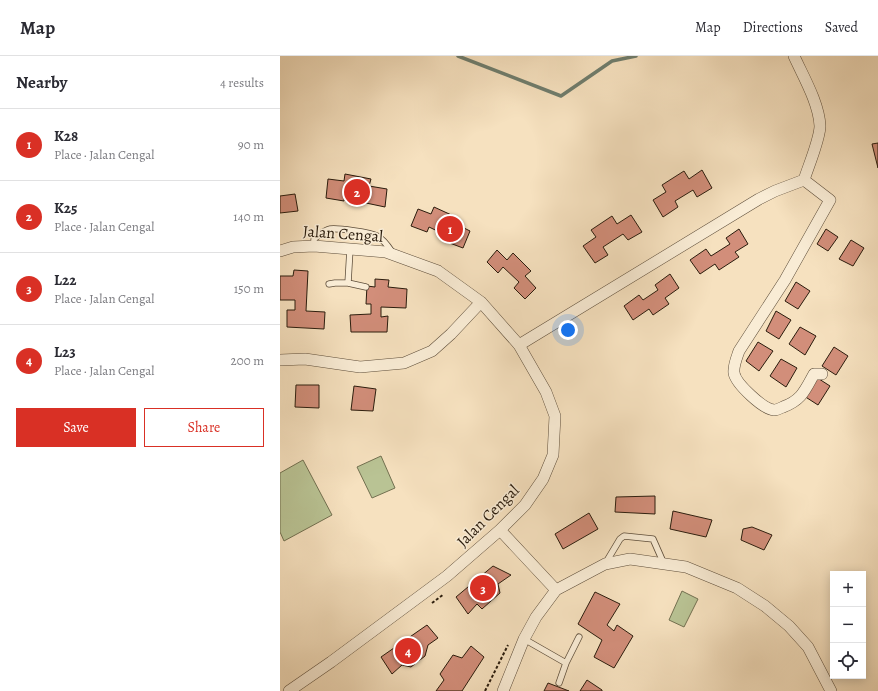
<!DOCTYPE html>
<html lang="en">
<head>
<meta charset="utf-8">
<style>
	:root { --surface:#fff; --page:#f2f2f3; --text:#2b2b33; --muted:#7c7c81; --line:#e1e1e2; --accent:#d93025 }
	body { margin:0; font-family:Alegreya,serif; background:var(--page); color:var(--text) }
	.controls { position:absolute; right:12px; bottom:12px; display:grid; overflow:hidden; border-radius:0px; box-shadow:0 2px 10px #0003 }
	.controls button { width:36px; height:36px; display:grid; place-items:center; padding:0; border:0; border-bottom:1px solid var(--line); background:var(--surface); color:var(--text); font:20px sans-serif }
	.you { position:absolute; left:288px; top:274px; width:14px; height:14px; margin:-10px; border:3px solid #fff; border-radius:50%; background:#1a73e8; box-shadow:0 0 0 6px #1a73e833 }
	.badge { display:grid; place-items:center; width:26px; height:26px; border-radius:50%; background:var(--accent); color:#fff; font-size:13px; font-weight:700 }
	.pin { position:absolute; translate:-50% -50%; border:2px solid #fff; box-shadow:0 1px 4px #0006 }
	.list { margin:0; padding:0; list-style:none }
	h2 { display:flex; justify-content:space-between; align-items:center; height:52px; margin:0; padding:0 16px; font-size:17px }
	h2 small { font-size:13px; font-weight:400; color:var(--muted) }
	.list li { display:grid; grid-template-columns:26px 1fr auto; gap:12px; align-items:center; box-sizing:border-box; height:72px; padding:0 16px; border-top:1px solid var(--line) }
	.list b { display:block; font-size:15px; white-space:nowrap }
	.list p { margin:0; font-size:13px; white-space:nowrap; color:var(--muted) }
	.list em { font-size:13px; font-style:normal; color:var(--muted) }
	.actions { display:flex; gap:8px; padding:12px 16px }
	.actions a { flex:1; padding:9px 0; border:1px solid var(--accent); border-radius:0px; text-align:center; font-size:14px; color:var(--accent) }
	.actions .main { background:var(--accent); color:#fff }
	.icon { flex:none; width:22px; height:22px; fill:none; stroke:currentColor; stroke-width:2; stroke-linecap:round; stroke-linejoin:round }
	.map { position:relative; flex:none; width:598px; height:635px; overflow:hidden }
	header { display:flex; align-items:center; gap:24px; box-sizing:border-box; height:56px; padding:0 20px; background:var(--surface); border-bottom:1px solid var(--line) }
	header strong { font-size:19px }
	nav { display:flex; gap:22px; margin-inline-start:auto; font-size:14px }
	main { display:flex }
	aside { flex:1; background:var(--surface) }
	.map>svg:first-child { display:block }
</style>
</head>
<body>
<header>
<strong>Map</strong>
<nav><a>Map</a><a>Directions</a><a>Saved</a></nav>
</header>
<main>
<aside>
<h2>Nearby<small>4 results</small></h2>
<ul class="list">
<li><span class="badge">1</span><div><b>K28</b><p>Place · Jalan Cengal</p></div><em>90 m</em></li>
<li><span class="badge">2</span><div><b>K25</b><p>Place · Jalan Cengal</p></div><em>140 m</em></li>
<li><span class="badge">3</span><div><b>L22</b><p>Place · Jalan Cengal</p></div><em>150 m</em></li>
<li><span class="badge">4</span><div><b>L23</b><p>Place · Jalan Cengal</p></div><em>200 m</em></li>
</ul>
<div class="actions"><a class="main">Save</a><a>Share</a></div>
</aside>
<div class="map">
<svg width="598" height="635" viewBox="0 0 598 635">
	<rect width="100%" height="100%" fill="#f6e1bf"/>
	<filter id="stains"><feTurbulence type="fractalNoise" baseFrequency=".005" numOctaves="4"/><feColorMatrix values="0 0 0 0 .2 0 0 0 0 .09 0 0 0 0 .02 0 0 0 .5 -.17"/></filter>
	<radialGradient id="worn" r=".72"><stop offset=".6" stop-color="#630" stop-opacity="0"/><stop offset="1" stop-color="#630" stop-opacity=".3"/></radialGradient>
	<path fill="#b9c394" stroke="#727050" d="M 101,400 L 115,432 L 92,442 L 77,411 Z
		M 23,404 L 52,459 L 4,485 L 0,476 L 0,417 Z
		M 402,535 L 418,543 L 404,571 L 389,564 Z"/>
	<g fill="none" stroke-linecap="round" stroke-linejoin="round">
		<path stroke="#6f7d6d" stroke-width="3.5" d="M 178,0 L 281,40 L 332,5 L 356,0"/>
	</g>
	<path fill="#d28e7a" stroke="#2a1c0d" d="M 598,87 L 598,112 L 592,88 Z
		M 422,114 L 432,132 L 417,141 L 413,134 L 395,145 L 398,151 L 383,161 L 373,144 L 386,136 L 382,129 L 404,115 L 409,123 Z
		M 65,118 L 91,123 L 89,130 L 107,133 L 105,151 L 86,147 L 87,142 L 65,138 L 64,145 L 46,142 L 48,123 L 64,125 Z
		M 15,138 L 18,155 L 0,157 L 0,140 Z
		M 154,151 L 178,162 L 176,168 L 190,175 L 183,192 L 167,186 L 170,181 L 149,171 L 147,176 L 131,170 L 138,153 L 151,158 Z
		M 351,159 L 362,176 L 348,184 L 343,178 L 323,191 L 328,199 L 315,207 L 303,190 L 316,181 L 311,174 L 332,160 L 337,168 Z
		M 459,173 L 468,188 L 455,196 L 459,201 L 439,214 L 435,208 L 420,218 L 410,204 L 426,193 L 431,200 L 450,188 L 446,182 Z
		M 546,173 L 558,181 L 548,195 L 537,188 Z
		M 571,184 L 584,192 L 573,210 L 559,203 Z
		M 217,194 L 227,204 L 233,197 L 251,215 L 245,220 L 256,232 L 245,243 L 234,232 L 239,226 L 223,211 L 218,217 L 207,206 Z
		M 14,214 L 28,215 L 26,255 L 45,256 L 44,273 L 7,271 L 7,254 L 15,254 L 15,244 L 0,244 L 0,220 L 13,220 Z
		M 390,218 L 399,232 L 385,242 L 389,248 L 373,259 L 369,253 L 353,264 L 344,250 L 359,239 L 363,244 L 378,234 L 375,229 Z
		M 95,223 L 109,224 L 108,231 L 127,233 L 126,252 L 101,251 L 101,261 L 108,260 L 107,276 L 71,276 L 70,259 L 91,258 L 91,248 L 86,248 L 87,230 L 95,231 Z
		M 516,226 L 530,235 L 518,253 L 505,245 Z
		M 496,255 L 511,264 L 499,283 L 486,275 Z
		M 520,271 L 536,280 L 525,299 L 509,288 Z
		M 478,286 L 493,295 L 479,315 L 466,305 Z
		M 554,291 L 568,300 L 556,319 L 542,310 Z
		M 501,303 L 517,312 L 506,331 L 490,320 Z
		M 536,321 L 550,330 L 538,349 L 524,340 Z
		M 16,329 L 39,329 L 39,352 L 15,351 Z
		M 74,330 L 96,333 L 93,355 L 71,354 Z
		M 375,440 L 375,458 L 335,456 L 336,441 Z
		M 393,455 L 432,464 L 426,481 L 390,473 Z
		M 309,457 L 318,473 L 283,493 L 275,478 Z
		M 472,471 L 492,479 L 484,494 L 461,484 L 463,473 Z
		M 213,510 L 231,519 L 218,528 L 220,537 L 202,553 L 197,548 L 188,558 L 176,541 Z
		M 315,536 L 340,548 L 327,569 L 334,575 L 337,569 L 353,580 L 334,612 L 314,601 L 322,584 L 298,568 Z
		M 147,569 L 158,582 L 148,589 L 145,600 L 131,611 L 122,609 L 112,618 L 101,601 Z
		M 191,590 L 204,601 L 182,635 L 156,635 L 164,624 L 160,618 L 173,599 L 182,602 Z
		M 307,624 L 322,634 L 322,635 L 300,635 Z
		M 268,627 L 289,635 L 264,635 Z"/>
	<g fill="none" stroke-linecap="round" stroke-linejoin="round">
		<g stroke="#5d4d3a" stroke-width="7">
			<path id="service" d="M 34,190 L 34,183 C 39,179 44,174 50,173 C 57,172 90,176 97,180 C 103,183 108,190 112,196
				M 70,193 L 68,227 L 86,231
				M 49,228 L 55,227 L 68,227
				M 325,508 L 340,483 L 344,480 L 373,483 L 384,508
				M 244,583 L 286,607 L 279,627
				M 286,607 L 299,581"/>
		</g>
		<g stroke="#5d4d3a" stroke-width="12">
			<path id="minor" d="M 524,124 L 550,144 L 505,224 L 459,295 C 457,301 453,310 454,317 C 456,328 483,353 494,354 C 497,354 501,352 503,351 C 522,344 525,334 534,318 L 542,318
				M 0,195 L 13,191 L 34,190 L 106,196 L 158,215 L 201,246 L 239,289 L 266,336 L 275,360 L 273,399 L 263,423 L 245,449 L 220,474 L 167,520 L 51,606 L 9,635
				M 239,289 L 479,143 L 495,135 L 524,124 C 528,111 540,83 540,70 C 539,47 523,20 514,0
				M 0,304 L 25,303 L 80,311 L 124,307 L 152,295 L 171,278 L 201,246
				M 220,474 L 276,534
				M 223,635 L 244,583 L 256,561 L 276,534 L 325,508 L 350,503 L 406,511 L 457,532 L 485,550 L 509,570 L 528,591 L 551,635"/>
		</g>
		<path stroke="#2a1c0d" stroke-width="2" stroke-dasharray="3 2" stroke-linecap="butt" d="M 152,547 L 164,538
			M 205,635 L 228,589"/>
		<use href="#service" stroke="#f9ecd5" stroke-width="5.5"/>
		<use href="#minor" stroke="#f9ecd5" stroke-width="11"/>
	</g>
	<g text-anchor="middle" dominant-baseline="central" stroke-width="3" stroke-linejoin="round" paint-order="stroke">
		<g font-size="16" fill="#2a1c0d" stroke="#f9ecd5">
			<text transform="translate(63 178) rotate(4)">Jalan Cengal</text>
			<text transform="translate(208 460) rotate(-45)">Jalan Cengal</text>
		</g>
	</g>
	<rect width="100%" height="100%" filter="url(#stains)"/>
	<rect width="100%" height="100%" fill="url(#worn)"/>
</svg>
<div class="controls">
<button>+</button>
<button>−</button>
<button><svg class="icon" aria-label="locate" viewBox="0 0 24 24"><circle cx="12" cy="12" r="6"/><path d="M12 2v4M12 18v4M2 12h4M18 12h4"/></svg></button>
</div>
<div class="you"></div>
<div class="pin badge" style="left:170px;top:173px">1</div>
<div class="pin badge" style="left:77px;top:136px">2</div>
<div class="pin badge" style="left:203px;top:532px">3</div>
<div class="pin badge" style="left:128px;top:595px">4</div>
</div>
</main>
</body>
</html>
